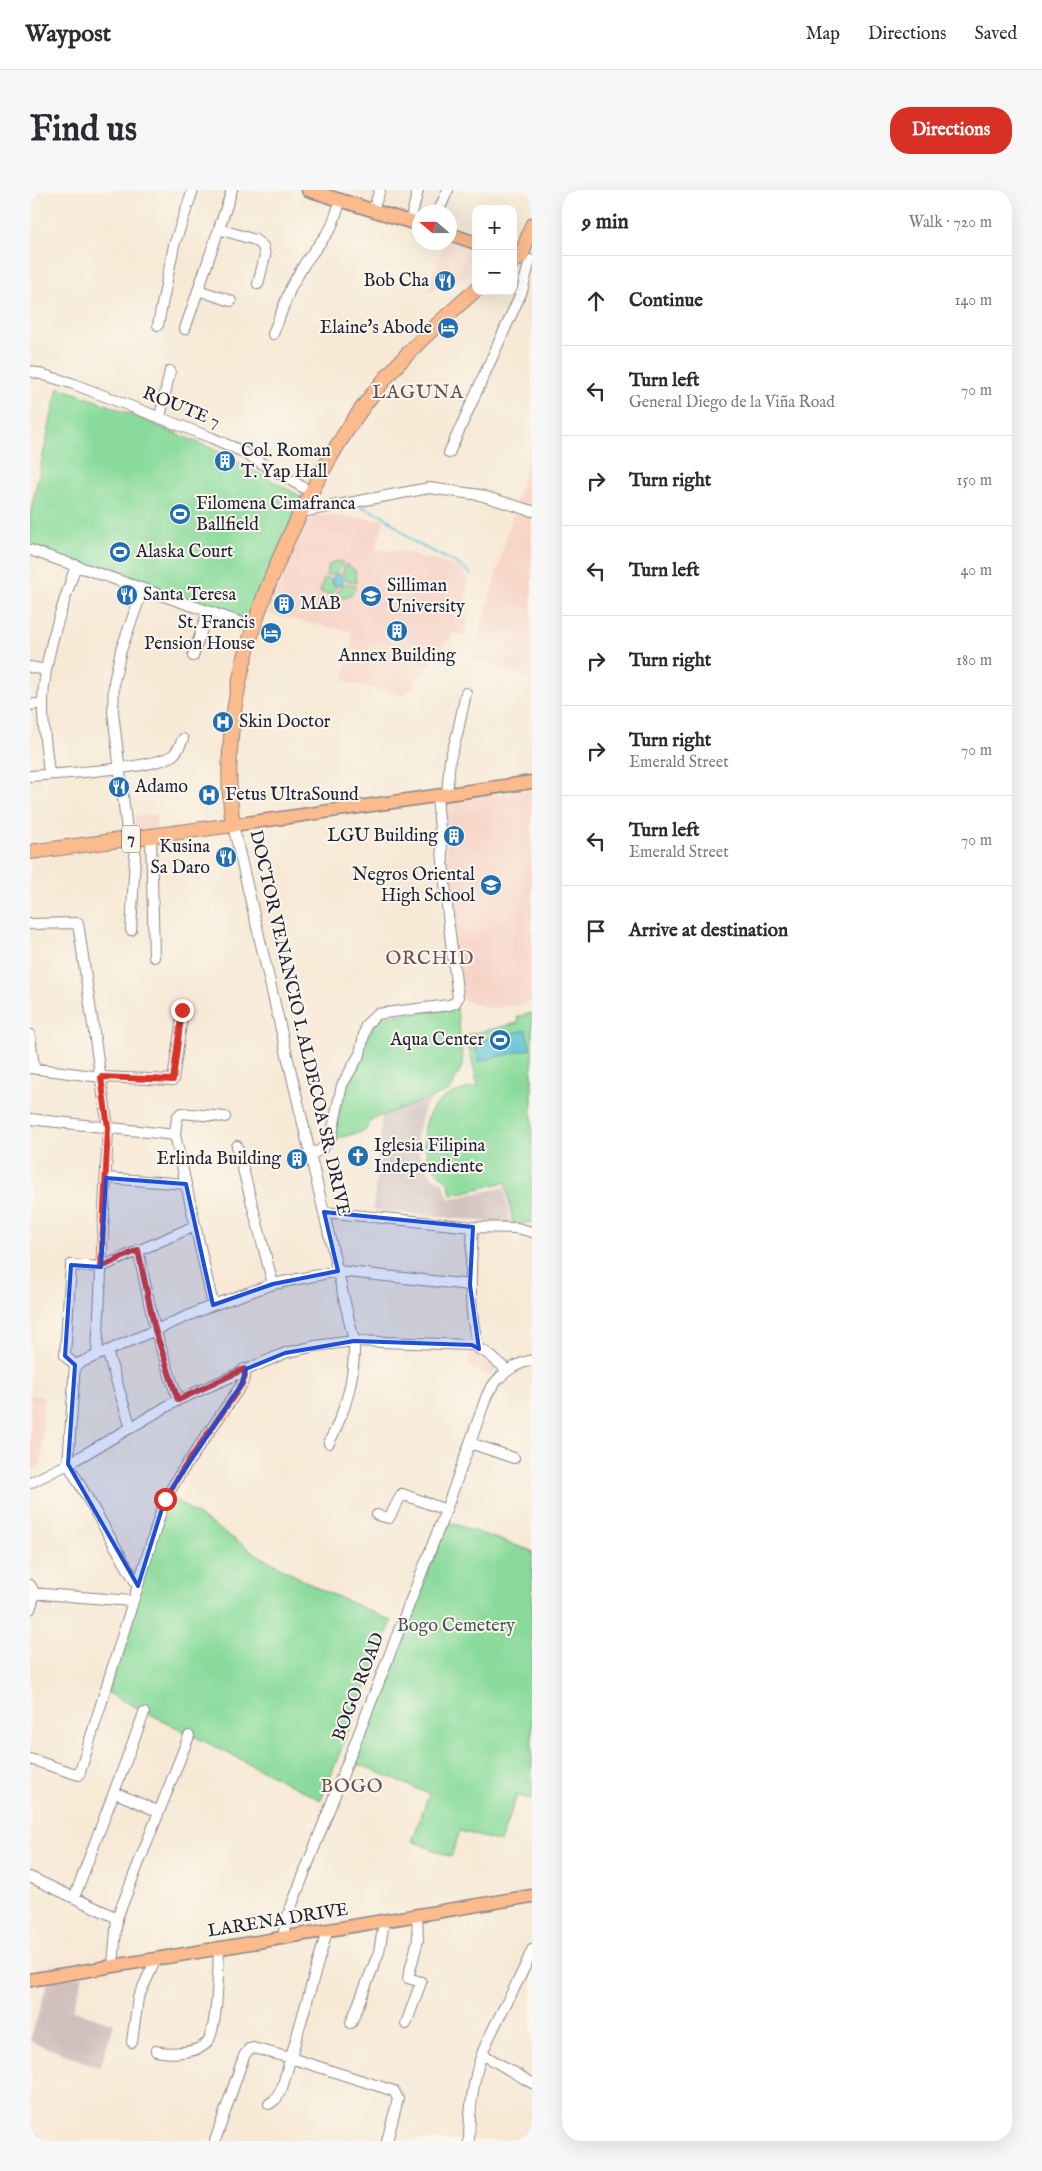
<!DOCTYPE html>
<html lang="en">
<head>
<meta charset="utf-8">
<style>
	:root { --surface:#fff; --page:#f7f7f7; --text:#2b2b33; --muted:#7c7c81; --line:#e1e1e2; --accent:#d93025 }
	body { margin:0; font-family:"IM FELL English",serif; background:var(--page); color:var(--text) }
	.controls { position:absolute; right:15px; top:15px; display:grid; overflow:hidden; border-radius:10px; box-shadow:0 5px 20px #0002 }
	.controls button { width:45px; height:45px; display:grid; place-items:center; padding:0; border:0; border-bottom:1px solid var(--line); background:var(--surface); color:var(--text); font:25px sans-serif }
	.compass { position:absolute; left:382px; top:15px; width:45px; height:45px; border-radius:50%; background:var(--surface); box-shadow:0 5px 20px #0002; rotate:290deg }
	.stop { position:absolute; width:15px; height:15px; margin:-11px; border:4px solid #d93025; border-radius:50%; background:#fff }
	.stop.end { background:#d93025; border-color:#fff; box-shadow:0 1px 5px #0008 }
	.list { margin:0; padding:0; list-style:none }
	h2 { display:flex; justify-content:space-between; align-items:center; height:65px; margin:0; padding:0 20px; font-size:21px }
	h2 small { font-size:16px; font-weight:400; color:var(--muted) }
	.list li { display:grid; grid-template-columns:32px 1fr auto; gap:15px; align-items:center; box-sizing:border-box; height:90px; padding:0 20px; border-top:1px solid var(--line) }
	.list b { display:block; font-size:19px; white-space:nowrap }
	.list p { margin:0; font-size:16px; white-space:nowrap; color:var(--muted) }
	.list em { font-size:16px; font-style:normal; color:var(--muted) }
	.icon { flex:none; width:28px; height:28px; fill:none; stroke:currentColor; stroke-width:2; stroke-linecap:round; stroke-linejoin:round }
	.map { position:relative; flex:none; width:502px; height:1951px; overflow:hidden; border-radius:20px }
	header { display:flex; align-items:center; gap:30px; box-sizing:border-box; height:70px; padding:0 25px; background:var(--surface); border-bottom:1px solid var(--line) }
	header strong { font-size:24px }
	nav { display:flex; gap:28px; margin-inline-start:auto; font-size:18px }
	.intro { display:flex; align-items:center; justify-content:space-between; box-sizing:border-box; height:120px; padding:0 30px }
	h1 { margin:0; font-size:35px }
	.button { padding:12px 22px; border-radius:20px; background:var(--accent); color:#fff; font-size:18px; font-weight:700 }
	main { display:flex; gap:30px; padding:0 30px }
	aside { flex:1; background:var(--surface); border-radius:20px; box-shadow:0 5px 20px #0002 }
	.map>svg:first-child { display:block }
</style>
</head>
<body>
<header>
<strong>Waypost</strong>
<nav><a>Map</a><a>Directions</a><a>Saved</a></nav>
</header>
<div class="intro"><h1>Find us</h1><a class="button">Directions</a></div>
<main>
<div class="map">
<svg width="502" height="1951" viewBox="0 0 502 1951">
	<rect width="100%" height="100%" fill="#fbf7ec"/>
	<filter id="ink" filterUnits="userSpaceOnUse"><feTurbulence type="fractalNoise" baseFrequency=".02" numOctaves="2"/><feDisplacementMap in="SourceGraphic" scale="10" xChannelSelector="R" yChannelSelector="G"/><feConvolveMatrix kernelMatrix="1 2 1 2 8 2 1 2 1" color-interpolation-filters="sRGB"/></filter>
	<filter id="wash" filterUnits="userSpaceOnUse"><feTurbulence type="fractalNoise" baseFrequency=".0096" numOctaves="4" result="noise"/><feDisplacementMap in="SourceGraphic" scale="20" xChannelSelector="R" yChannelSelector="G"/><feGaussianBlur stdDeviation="1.12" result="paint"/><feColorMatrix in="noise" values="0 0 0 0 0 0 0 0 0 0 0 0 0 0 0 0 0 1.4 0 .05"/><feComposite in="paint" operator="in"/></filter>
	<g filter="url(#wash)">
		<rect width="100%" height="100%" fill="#f7e9d5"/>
		<path fill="#f6d2c4" d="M 420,48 L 445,57 L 435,86 L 396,103 L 415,53 L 420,52 Z
			M 502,255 L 502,490 L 443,467 Z
			M 284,325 L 355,329 L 345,360 L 372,361 L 428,377 L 438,387 L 435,424 L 439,429 L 434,446 L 423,443 L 375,506 L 313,491 L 323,442 L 238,424 L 274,334 Z
			M 502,599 L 502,776 L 499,777 L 502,812 L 462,819 L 432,810 L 412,613 Z
			M 126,624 L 127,639 L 105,641 L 104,626 Z
			M 442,1161 L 460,1169 L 466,1175 L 463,1186 L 437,1177 Z
			M 0,1205 L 13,1207 L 12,1276 L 0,1281 Z"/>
		<path fill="#d1bfbe" d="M 404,907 L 395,917 L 387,945 L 389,964 L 394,976 L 402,986 L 413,993 L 419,1009 L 475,997 L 480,1034 L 343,1020 L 352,925 Z
			M 53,1786 L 43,1820 L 84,1834 L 70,1878 L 0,1851 L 18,1791 Z"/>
		<path fill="#8adb9b" stroke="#567e6b" d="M 28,197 L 83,217 L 188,261 L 272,307 L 219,431 L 0,355 L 0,325 Z
			M 306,371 L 313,372 C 309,381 306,386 296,385 L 299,375 Z
			M 316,374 L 325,380 L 326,393 L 317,390 L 312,382 Z
			M 294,388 L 301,389 L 301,392 L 306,398 L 301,405 L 290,402 Z
			M 316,393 L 326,396 L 321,405 L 315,408 L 305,406 L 309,399 Z
			M 427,818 L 433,874 L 420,901 L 342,929 L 335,941 L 304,949 L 316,892 L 326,874 L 347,827 Z
			M 502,823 L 502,1032 L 483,1035 L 476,992 L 421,1005 L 419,992 C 391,975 384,930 412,909 C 422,902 436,899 448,896 L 436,845 L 488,833 L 487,827 Z
			M 142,1308 L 228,1365 L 286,1397 L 362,1431 L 291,1610 L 78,1503 L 113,1379 Z
			M 418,1332 L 502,1361 L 502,1610 L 487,1605 L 470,1652 L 430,1641 L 421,1667 L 382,1651 L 399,1604 L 322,1571 Z"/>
		<path fill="#59c2d5" stroke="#3e7288" d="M302 390a6 6 0 1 1 12 0a6 6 0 1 1-12 0Z
			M 496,840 L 500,859 L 449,871 L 444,852 Z"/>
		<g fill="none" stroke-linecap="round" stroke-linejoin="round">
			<path stroke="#59c2d5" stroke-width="2" d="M 330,316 L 354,326 L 384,352 L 428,374 L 442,385"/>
		</g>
	</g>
	<g filter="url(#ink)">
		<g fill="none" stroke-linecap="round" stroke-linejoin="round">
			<g stroke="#8c8688" stroke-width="12">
				<path id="minor" d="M 343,20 L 350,0
					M 408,22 L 418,0
					M 380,32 L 388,0
					M 189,39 L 225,50 L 233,56 L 235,66 L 228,94
					M 168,100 L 201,111
					M 128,135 L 144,55 L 163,0
					M 155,139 L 202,0
					M 243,144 L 261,97 L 275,73 L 301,38 L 311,10
					M 0,181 L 41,193 L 182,248 L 209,260 L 281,302
					M 130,227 L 140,181
					M 419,263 L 492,101 L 500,70
					M 271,322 L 399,298 L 450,305 L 502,321
					M 0,360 L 224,437
					M 163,466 L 178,421
					M 0,477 L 16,480
					M 0,515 L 12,513
					M 19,584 C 17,561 12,536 13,512 C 14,465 32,419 46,375
					M 0,586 C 27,584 125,579 143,565 C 148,561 150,555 153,549
					M 417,605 L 420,569 L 427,545 L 436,503
					M 203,635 L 324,1151 C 325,1189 316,1219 299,1253
					M 121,646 L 124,767
					M 98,649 L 83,522 L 84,492 L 91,460 L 113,399
					M 0,734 L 48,733 L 78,938 L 67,1165
					M 101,740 L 106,648
					M 0,845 L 4,878
					M 0,878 L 71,887 L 143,890 L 153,820
					M 0,929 L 145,945
					M 207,956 L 243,1094
					M 280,965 L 292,959 L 301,948 L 312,895 L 330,864 L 336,835 L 347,824 L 419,815 L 425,813 L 428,808 L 419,736 L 407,607
					M 76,988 L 156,994
					M 294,1022 L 443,1037 L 487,1038 L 502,1042
					M 443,1037 C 441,1078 437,1119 449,1159
					M 108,1060 L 125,1140 L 148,1210
					M 183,1115 L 145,945 L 147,927 L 151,923 L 195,927
					M 77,1161 L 101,1238
					M 45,1175 L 183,1115 L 243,1094 L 308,1081 L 440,1095
					M 45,1175 L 38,1274 L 108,1396
					M 45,1175 L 35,1166 L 41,1075 L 71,1077 L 165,1036
					M 440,1253 L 484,1268
					M 0,1293 L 38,1274 L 148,1210 L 255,1163 L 285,1156 L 324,1151 L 442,1155 L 457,1163 L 477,1180
					M 347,1325 L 359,1328 L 372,1304 L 416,1320
					M 0,1395 L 5,1404 L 0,1419
					M 0,1403 L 102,1411
					M 0,1569 L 49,1585 L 135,1309 L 150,1284 L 212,1194 L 215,1187 L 214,1179
					M 84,1602 L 129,1622
					M 0,1687 L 87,1728
					M 44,1708 L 114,1523
					M 253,1748 L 256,1730 L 416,1320 L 457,1205 C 467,1186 481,1175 502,1170
					M 83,1776 L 87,1728 L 159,1546
					M 321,1833 L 349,1762 L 354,1732
					M 376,1834 L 391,1792 L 378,1788 L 388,1750 L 387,1726
					M 102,1852 L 108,1808 L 126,1769
					M 126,1861 C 139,1864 170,1864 178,1851 C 188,1836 188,1779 189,1759
					M 452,1864 L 502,1893
					M 239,1914 L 246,1909 L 252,1898 L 297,1741
					M 0,1949 L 3,1951
					M 185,1951 L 214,1866 L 219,1859 L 223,1858 L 261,1868 L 364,1901 L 368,1909 L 357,1951
					M 439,1951 C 439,1925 443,1888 452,1864 C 466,1828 488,1796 502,1760"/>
			</g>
			<g stroke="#8c8688" stroke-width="15">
				<path id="major" d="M 278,0 L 390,35
					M 420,44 L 446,53
					M 203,635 L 502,592
					M 0,1790 L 502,1706"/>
			</g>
			<g stroke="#8c8688" stroke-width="16">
				<path id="highway" d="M 483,72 L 491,67 L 502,35
					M 0,662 L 203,635 C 186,517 230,397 285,295 C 302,263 320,233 342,205 C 372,166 409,132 446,100"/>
			</g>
			<use href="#minor" stroke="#fff" stroke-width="10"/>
			<use href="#major" stroke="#fbbb8d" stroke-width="12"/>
			<use href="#highway" stroke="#fbbb8d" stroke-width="14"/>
		</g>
	</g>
	<g fill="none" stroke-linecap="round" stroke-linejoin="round" filter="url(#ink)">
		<path stroke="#d93025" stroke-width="6" d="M 135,1309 L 150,1284 L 212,1194 L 215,1187 L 214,1179 L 148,1210 L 125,1140 L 108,1060 L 71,1077 L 78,938 L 71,887 L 143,890 L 152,820"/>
	</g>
	<path fill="#1d4ed8" fill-opacity="0.2" stroke="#1d4ed8" stroke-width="4" stroke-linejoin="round" d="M 76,988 L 156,994 L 183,1115 L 243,1094 L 308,1081 L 294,1022 L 443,1037 L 440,1095 L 449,1159 L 442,1155 L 324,1151 L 255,1163 L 216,1179 L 212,1194 L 135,1309 L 108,1396 L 38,1274 L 45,1175 L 35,1166 L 41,1075 L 71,1077 Z"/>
	<defs>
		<g id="restaurant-disc" transform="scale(1.125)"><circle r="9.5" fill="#1f6fb2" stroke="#fbf7ec"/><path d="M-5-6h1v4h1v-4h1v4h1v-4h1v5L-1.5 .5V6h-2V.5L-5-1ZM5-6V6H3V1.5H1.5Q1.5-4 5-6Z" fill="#fff"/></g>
		<g id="hotel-disc" transform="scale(1.125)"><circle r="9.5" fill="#1f6fb2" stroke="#fbf7ec"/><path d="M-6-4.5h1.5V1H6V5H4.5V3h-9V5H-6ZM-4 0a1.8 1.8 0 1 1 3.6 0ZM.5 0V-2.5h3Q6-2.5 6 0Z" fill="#fff"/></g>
		<g id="building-disc" transform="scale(1.125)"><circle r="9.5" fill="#1f6fb2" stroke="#fbf7ec"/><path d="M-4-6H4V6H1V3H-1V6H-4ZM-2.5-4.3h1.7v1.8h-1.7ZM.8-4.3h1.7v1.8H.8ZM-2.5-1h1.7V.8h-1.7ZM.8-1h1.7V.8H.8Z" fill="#fff"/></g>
		<g id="stadium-disc" transform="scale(1.125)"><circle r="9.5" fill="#1f6fb2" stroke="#fbf7ec"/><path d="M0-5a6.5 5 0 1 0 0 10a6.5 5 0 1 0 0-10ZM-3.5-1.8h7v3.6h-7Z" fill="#fff"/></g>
		<g id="university-disc" transform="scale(1.125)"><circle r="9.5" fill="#1f6fb2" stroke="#fbf7ec"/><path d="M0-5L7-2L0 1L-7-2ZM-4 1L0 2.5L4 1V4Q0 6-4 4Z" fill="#fff"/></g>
		<g id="hospital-disc" transform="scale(1.125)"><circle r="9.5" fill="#1f6fb2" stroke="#fbf7ec"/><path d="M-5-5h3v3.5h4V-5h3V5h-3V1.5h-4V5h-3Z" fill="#fff"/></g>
		<g id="school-disc" transform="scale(1.125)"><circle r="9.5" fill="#1f6fb2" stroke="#fbf7ec"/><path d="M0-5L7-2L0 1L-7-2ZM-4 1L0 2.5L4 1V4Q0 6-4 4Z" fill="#fff"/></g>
		<g id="church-disc" transform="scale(1.125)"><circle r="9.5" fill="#1f6fb2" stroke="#fbf7ec"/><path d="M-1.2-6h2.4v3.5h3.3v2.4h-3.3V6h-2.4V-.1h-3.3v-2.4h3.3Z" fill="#fff"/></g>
	</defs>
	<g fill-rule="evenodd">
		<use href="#restaurant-disc" x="415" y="91"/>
		<use href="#hotel-disc" x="418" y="138"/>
		<use href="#building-disc" x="195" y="271"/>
		<use href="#stadium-disc" x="150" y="324"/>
		<use href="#stadium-disc" x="90" y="362"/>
		<use href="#restaurant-disc" x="97" y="405"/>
		<use href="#university-disc" x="341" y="406"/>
		<use href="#building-disc" x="254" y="414"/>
		<use href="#building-disc" x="367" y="441"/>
		<use href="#hotel-disc" x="241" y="443"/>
		<use href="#hospital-disc" x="193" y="532"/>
		<use href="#restaurant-disc" x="89" y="597"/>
		<use href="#hospital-disc" x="179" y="605"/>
		<use href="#building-disc" x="424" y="646"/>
		<use href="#restaurant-disc" x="196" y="667"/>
		<use href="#school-disc" x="461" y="695"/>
		<use href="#stadium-disc" x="470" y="850"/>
		<use href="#church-disc" x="328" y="966"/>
		<use href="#building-disc" x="267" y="969"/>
	</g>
	<g text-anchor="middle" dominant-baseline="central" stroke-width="4" stroke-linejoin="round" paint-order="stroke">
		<rect fill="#fbf7ec" stroke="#636270" stroke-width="1" x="92" y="635.5" width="18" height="27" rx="4"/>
		<g font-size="16" font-weight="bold" fill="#22223b">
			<text x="101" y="649">7</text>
		</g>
		<g font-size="18" fill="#22223b" stroke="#fbf7ec" text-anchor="start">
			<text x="399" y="91" text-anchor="end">Bob Cha</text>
			<text x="402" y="138" text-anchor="end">Elaine's Abode</text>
			<text x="211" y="261">Col. Roman<tspan x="211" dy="21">T. Yap Hall</tspan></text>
			<text x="166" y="314">Filomena Cimafranca<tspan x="166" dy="21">Ballfield</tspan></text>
			<text x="106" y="362">Alaska Court</text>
			<text x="357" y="396">Silliman<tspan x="357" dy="21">University</tspan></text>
			<text x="113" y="405">Santa Teresa</text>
			<text x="270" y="414">MAB</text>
			<text x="225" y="433" text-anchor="end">St. Francis<tspan x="225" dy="21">Pension House</tspan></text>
			<text x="367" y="466" text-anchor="middle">Annex Building</text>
			<text x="209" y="532">Skin Doctor</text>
			<text x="105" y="597">Adamo</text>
			<text x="195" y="605">Fetus UltraSound</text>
			<text x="408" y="646" text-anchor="end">LGU Building</text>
			<text x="180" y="657" text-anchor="end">Kusina<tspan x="180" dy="21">Sa Daro</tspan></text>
			<text x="445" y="685" text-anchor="end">Negros Oriental<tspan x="445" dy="21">High School</tspan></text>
			<text x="454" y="850" text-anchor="end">Aqua Center</text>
			<text x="344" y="956">Iglesia Filipina<tspan x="344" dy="21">Independiente</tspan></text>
			<text x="251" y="969" text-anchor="end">Erlinda Building</text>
		</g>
		<g font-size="18" fill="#22223b" stroke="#fbf7ec">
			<text transform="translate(151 218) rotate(22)">ROUTE 7</text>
			<text transform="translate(269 833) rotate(77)">DOCTOR VENANCIO I. ALDECOA SR. DRIVE</text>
			<text transform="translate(329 1497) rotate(-69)">BOGO ROAD</text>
			<text transform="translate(248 1731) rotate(-9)">LARENA DRIVE</text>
		</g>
		<g font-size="18" fill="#415a58" stroke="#fbf7ec">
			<text x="426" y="1436">Bogo Cemetery</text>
		</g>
		<g font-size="19" letter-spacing="1" fill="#6b4f54" stroke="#fbf7ec">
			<text x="388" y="203">LAGUNA</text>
			<text x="400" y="769">ORCHID</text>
			<text x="322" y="1597">BOGO</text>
		</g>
	</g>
</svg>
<div class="controls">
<button>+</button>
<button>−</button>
</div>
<svg class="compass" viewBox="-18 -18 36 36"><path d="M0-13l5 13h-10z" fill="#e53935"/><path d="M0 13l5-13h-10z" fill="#7c7c81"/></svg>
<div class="stop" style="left:135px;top:1309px"></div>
<div class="stop end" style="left:152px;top:820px"></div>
</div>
<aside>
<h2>9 min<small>Walk · 720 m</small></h2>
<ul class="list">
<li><svg class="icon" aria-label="ahead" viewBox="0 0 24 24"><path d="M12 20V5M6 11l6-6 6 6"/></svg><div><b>Continue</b></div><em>140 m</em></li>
<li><svg class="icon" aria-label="left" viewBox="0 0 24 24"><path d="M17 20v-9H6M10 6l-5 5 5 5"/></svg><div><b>Turn left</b><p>General Diego de la Viña Road</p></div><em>70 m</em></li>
<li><svg class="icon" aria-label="right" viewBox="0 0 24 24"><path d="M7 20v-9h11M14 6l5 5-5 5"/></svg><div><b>Turn right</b></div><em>150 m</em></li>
<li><svg class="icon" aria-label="left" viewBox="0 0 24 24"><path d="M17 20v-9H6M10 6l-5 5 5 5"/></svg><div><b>Turn left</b></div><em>40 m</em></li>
<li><svg class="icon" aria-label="right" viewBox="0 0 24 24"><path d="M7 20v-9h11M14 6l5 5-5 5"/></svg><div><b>Turn right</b></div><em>180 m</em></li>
<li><svg class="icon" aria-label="right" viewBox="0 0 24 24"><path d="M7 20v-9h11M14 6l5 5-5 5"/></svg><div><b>Turn right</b><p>Emerald Street</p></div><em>70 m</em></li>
<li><svg class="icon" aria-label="left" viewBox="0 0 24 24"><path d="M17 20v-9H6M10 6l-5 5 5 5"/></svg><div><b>Turn left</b><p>Emerald Street</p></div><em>70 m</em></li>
<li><svg class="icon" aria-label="arrive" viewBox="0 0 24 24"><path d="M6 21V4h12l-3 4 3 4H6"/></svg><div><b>Arrive at destination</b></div></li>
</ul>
</aside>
</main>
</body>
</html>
